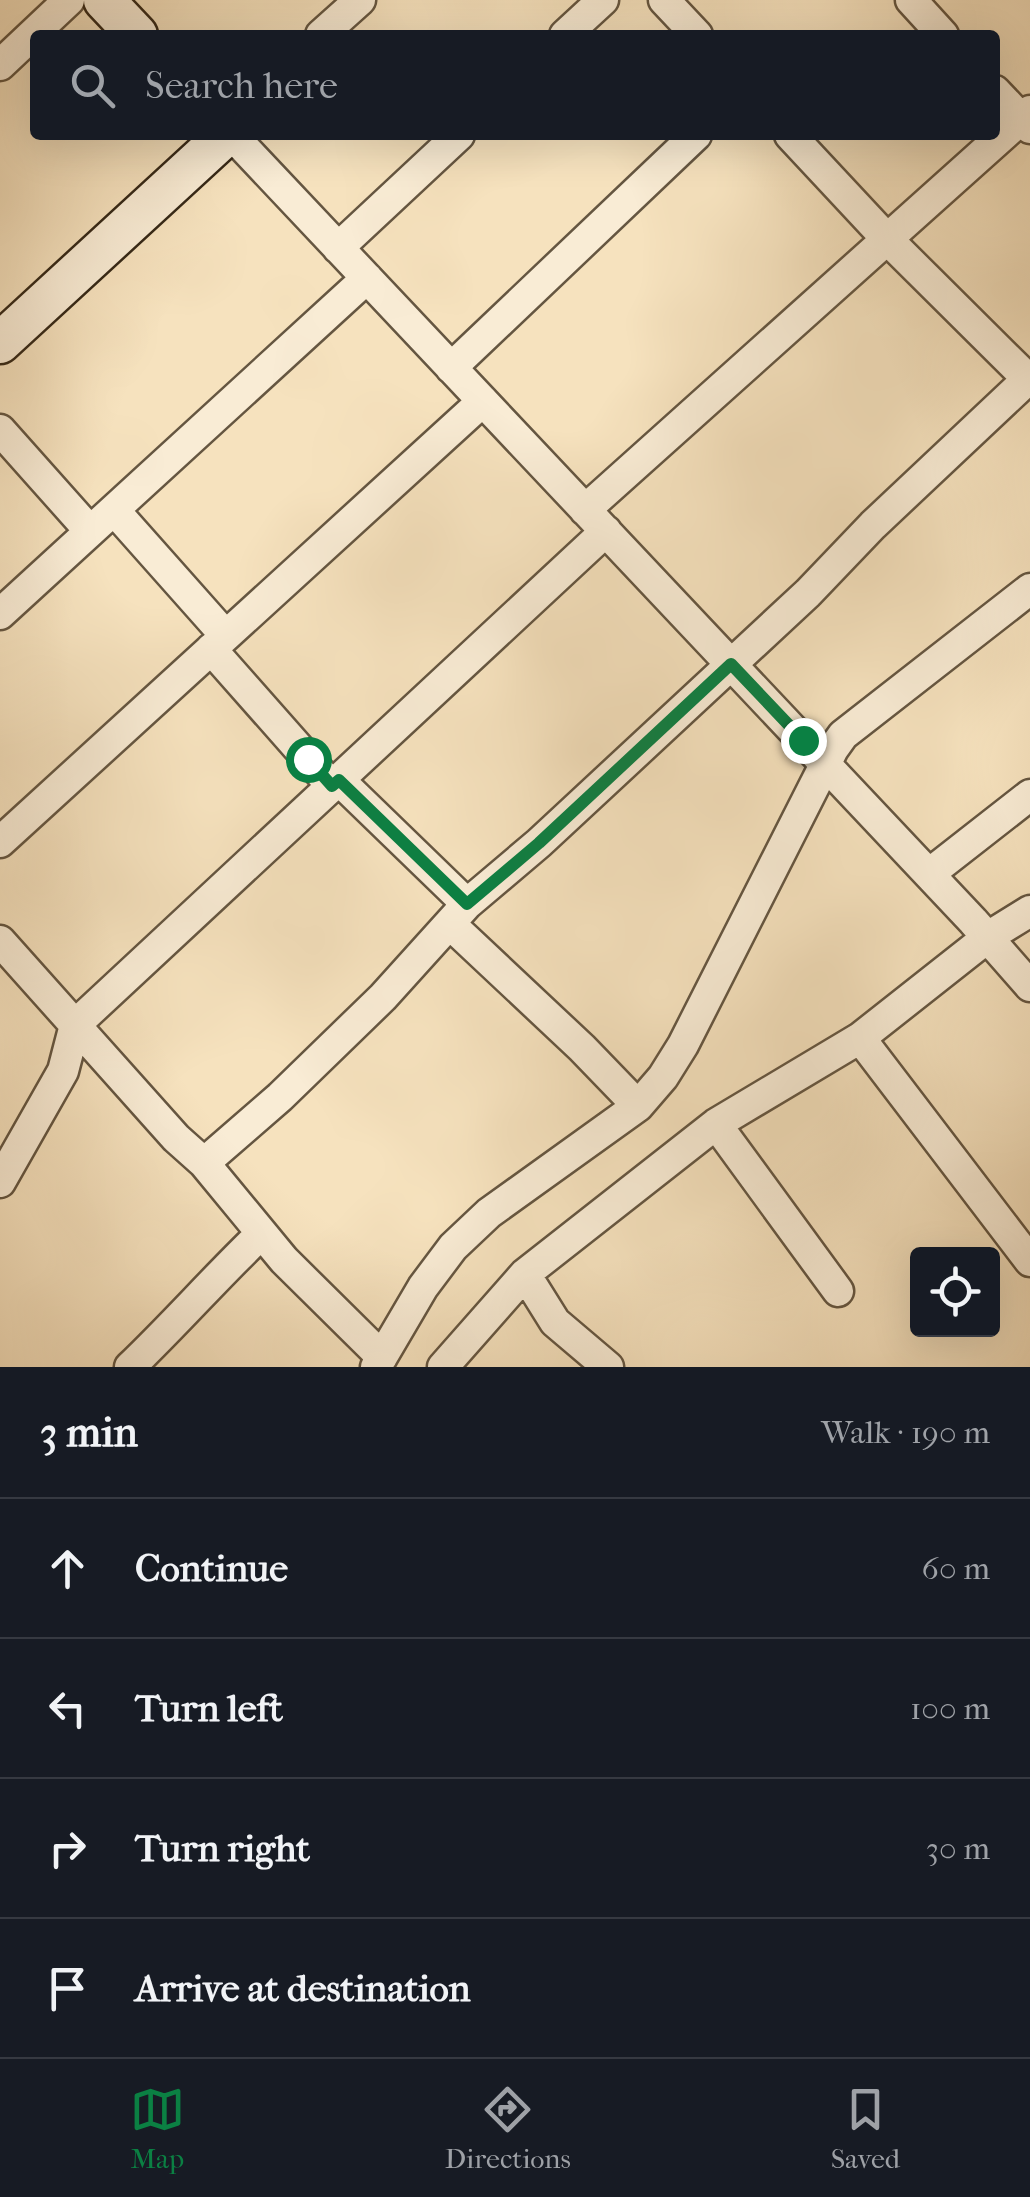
<!DOCTYPE html>
<html lang="en">
<head>
<meta charset="utf-8">
<style>
	:root { --surface:#171b24; --page:#20242c; --text:#f1f3f6; --muted:#9ea1a6; --line:#363941; --accent:#0b8043 }
	body { margin:0; font-family:"IM FELL French Canon",serif; background:var(--page); color:var(--text) }
	.controls { position:absolute; right:30px; bottom:30px; display:grid; overflow:hidden; border-radius:10px; box-shadow:0 10px 40px #0002 }
	.controls button { width:90px; height:90px; display:grid; place-items:center; padding:0; border:0; border-bottom:2px solid var(--line); background:var(--surface); color:var(--text); font:50px sans-serif }
	.stop { position:absolute; width:30px; height:30px; margin:-22px; border:8px solid #0b8043; border-radius:50%; background:#fff }
	.stop.end { background:#0b8043; border-color:#fff; box-shadow:0 2px 10px #0008 }
	.list { margin:0; padding:0; list-style:none }
	h2 { display:flex; justify-content:space-between; align-items:center; height:130px; margin:0; padding:0 40px; font-size:42px }
	h2 small { font-size:32px; font-weight:400; color:var(--muted) }
	.list li { display:grid; grid-template-columns:65px 1fr auto; gap:30px; align-items:center; box-sizing:border-box; height:140px; padding:0 40px; border-top:2px solid var(--line) }
	.list b { display:block; font-size:38px; white-space:nowrap }
	.list em { font-size:32px; font-style:normal; color:var(--muted) }
	.icon { flex:none; width:55px; height:55px; fill:none; stroke:currentColor; stroke-width:2; stroke-linecap:round; stroke-linejoin:round }
	.map { position:relative; flex:none; width:1030px; height:1367px; overflow:hidden }
	.search { position:absolute; background:var(--surface); box-shadow:0 10px 40px #0002; left:30px; right:30px; top:30px; height:110px; display:flex; align-items:center; gap:25px; box-sizing:border-box; padding:0 35px; border-radius:10px; color:var(--muted); font-size:38px }
	.sheet { height:690px; background:var(--surface) }
	nav { display:flex; justify-content:space-around; align-items:center; box-sizing:border-box; height:140px; border-top:2px solid var(--line); background:var(--surface); font-size:28px; color:var(--muted) }
	nav a { display:grid; justify-items:center; gap:5px }
	nav .on { color:var(--accent) }
	.map>svg:first-child { display:block }
</style>
</head>
<body>
<div class="map">
<svg width="1030" height="1367" viewBox="0 0 1030 1367">
	<rect width="100%" height="100%" fill="#f6e2be"/>
	<filter id="stains"><feTurbulence type="fractalNoise" baseFrequency=".002" numOctaves="4"/><feColorMatrix values="0 0 0 0 .2 0 0 0 0 .09 0 0 0 0 .02 0 0 0 .5 -.17"/></filter>
	<radialGradient id="worn" r=".72"><stop offset=".6" stop-color="#630" stop-opacity="0"/><stop offset="1" stop-color="#630" stop-opacity=".3"/></radialGradient>
	<g fill="none" stroke-linecap="round" stroke-linejoin="round">
		<g stroke="#655641" stroke-width="35">
			<path id="street" d="M 664,0 L 697,35
				M 911,0 L 943,35
				M 321,35 L 360,0
				M 565,35 L 603,0
				M 0,65 L 69,0
				M 995,91 L 1030,128
				M 232,135 L 973,921 L 1030,986
				M 790,135 L 887,239 L 1030,381
				M 338,248 L 459,135
				M 451,368 L 696,135
				M 0,430 L 90,531
				M 114,510 L 225,635
				M 585,510 L 1030,111
				M 0,614 L 367,278
				M 211,649 L 332,786
				M 339,780 L 467,904
				M 0,842 L 483,401
				M 929,874 L 1030,795
				M 450,924 L 582,1048 L 638,1106
				M 0,941 L 176,1138 L 204,1163 L 284,1260 L 382,1357
				M 860,1038 L 1030,1261
				M 716,1124 L 838,1291
				M 204,1163 L 280,1097 L 383,997 L 467,904 L 539,843 L 808,593 L 873,525 L 1028,379
				M 0,1182 L 63,1071 L 75,1025 L 606,531
				M 525,1274 L 555,1322 L 608,1367
				M 130,1367 C 175,1324 216,1277 261,1234
				M 376,1367 L 423,1287 L 453,1247 L 489,1213 L 638,1106 L 663,1077 L 683,1045 L 833,749 L 843,735 L 1030,589
				M 443,1367 L 525,1274 L 716,1124 L 860,1038 L 988,937 L 1030,911"/>
		</g>
		<g stroke="#352817" stroke-width="45">
			<path id="secondary" d="M 104,0 L 137,35
				M 0,343 L 226,135"/>
		</g>
		<use href="#street" stroke="#f9ecd5" stroke-width="30"/>
		<use href="#secondary" stroke="#f9ecd5" stroke-width="40"/>
	</g>
	<g fill="none" stroke-linecap="round" stroke-linejoin="round">
		<path stroke="#0b8043" stroke-width="12" d="M 308,759 L 332,786 L 339,780 L 467,904 L 539,843 L 731,664 L 803,740"/>
	</g>
	<rect width="100%" height="100%" filter="url(#stains)"/>
	<rect width="100%" height="100%" fill="url(#worn)"/>
</svg>
<div class="controls">
<button><svg class="icon" aria-label="locate" viewBox="0 0 24 24"><circle cx="12" cy="12" r="6"/><path d="M12 2v4M12 18v4M2 12h4M18 12h4"/></svg></button>
</div>
<div class="stop" style="left:308px;top:759px"></div>
<div class="stop end" style="left:803px;top:740px"></div>
<div class="search"><svg class="icon" aria-label="search" viewBox="0 0 24 24"><circle cx="10" cy="10" r="6"/><path d="M15 15l6 6"/></svg>Search here</div>
</div>
<section class="sheet">
<h2>3 min<small>Walk · 190 m</small></h2>
<ul class="list">
<li><svg class="icon" aria-label="ahead" viewBox="0 0 24 24"><path d="M12 20V5M6 11l6-6 6 6"/></svg><div><b>Continue</b></div><em>60 m</em></li>
<li><svg class="icon" aria-label="left" viewBox="0 0 24 24"><path d="M17 20v-9H6M10 6l-5 5 5 5"/></svg><div><b>Turn left</b></div><em>100 m</em></li>
<li><svg class="icon" aria-label="right" viewBox="0 0 24 24"><path d="M7 20v-9h11M14 6l5 5-5 5"/></svg><div><b>Turn right</b></div><em>30 m</em></li>
<li><svg class="icon" aria-label="arrive" viewBox="0 0 24 24"><path d="M6 21V4h12l-3 4 3 4H6"/></svg><div><b>Arrive at destination</b></div></li>
</ul>
</section>
<nav>
<a class="on"><svg class="icon" aria-label="map" viewBox="0 0 24 24"><path d="M3 6l6-2 6 2 6-2v14l-6 2-6-2-6 2zM9 4v14M15 6v14"/></svg>Map</a>
<a><svg class="icon" aria-label="directions" viewBox="0 0 24 24"><path d="M12 3l9 9-9 9-9-9zM9 14v-3h6M13 9l2 2-2 2"/></svg>Directions</a>
<a><svg class="icon" aria-label="saved" viewBox="0 0 24 24"><path d="M7 4h10v16l-5-4-5 4z"/></svg>Saved</a>
</nav>
</body>
</html>
